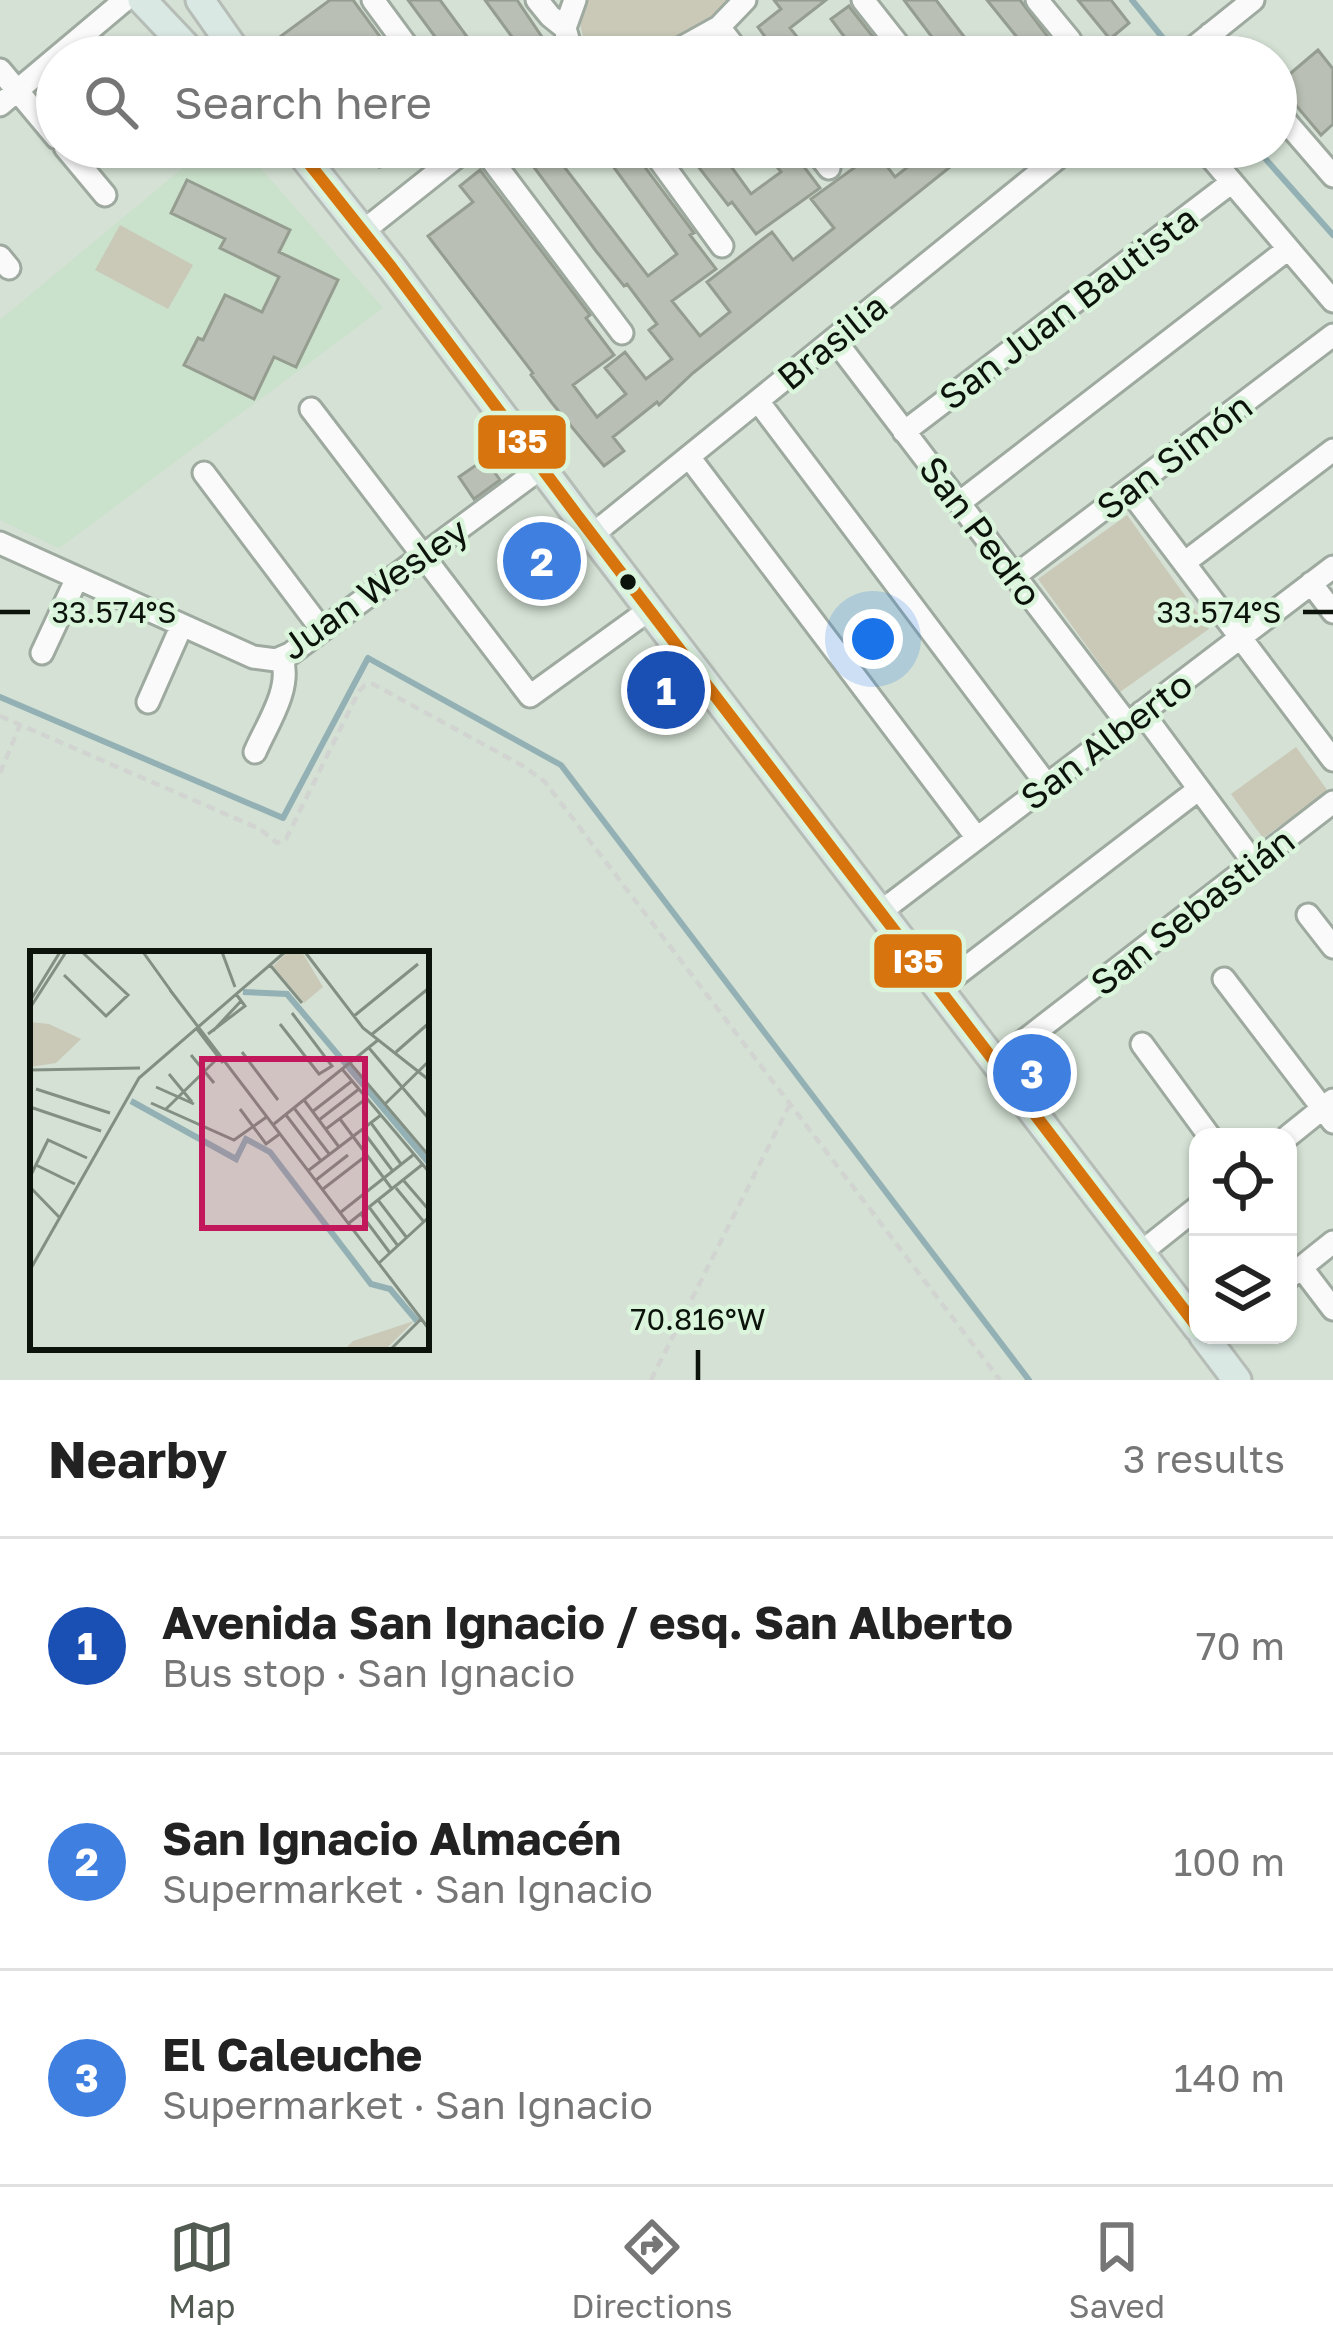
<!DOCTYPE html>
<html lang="en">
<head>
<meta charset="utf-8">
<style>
	:root { --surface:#fff; --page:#f2f2f2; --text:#222; --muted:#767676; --line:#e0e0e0; --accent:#515b51 }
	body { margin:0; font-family:"Golos Text",sans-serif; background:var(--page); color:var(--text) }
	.controls { position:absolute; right:36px; bottom:36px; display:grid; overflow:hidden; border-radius:24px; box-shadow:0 3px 9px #0004 }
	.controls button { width:108px; height:108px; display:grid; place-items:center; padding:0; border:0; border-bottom:3px solid var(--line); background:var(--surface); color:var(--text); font:60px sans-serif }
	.you { position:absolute; left:873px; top:639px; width:42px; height:42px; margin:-30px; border:9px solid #fff; border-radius:50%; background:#1a73e8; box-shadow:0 0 0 18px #1a73e833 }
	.badge { display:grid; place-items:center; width:78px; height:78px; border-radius:50%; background:var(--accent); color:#fff; font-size:39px; font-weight:700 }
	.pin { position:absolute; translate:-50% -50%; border:6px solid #fff; box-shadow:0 3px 12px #0006 }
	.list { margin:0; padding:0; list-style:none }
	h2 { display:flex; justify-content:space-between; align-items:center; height:156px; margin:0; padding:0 48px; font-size:51px }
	h2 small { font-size:39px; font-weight:400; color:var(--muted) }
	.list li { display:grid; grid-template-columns:78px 1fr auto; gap:36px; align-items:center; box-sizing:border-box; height:216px; padding:0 48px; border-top:3px solid var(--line) }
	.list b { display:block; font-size:45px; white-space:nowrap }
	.list p { margin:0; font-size:39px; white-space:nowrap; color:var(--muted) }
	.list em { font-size:39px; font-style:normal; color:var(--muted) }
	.icon { flex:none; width:66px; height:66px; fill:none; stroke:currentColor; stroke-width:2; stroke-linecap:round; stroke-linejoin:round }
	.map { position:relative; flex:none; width:1333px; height:1380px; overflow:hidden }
	.search { position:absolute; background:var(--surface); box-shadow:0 3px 9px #0004; left:36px; right:36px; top:36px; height:132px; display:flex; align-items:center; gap:30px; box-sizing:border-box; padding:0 42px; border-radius:66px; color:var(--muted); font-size:45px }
	.sheet { height:804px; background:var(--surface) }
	nav { display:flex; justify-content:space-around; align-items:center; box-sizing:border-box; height:168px; border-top:3px solid var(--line); background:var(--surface); font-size:33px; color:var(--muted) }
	nav a { display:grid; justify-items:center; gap:6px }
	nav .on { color:var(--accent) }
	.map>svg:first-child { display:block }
</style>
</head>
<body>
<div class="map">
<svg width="1333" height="1380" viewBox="0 0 1333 1380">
	<rect width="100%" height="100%" fill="#d4e1d4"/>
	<path fill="#cae1cb" d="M 208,147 L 242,147 L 383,308 L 59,548 L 0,520 L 0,320 Z"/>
	<path fill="#cac9b8" d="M 583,0 L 731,0 C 712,22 670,53 641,57 C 624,59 607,56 591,52 C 582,40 575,14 583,0 Z
		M 120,225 L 193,265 L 168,309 L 95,270 Z
		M 1127,515 L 1209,629 L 1120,692 L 1038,579 Z
		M 1296,747 L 1328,791 L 1263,838 L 1231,794 Z"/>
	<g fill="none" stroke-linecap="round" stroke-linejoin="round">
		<path stroke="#93b1b4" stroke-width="6" d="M 1132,0 L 1176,54
			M 1255,147 L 1333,235
			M 0,697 L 283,818 L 368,658 L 561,765 L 1029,1380"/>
	</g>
	<path fill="#b9bfb4" stroke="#959c90" stroke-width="3" d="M 330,0 L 353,0 L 395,57 L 296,57 L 281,36 Z
		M 408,0 L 440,0 L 482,57 L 450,57 Z
		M 485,0 L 517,0 L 548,46 L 533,57 L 524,57 L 516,47 L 518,45 Z
		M 774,0 L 826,0 L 790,28 L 813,57 L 780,57 L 758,27 L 781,9 Z
		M 904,0 L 936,0 L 972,47 L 959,57 L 947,57 Z
		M 987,0 L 1020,0 L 1051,41 L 1031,57 L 990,57 L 1016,36 Z
		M 1078,0 L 1111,0 L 1129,23 L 1110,39 Z
		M 849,6 L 851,9 L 889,57 L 861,57 L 852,47 L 831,19 Z
		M 1318,50 L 1333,69 L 1333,124 L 1321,135 L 1278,84 Z
		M 364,147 L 399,147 L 402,163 L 379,167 Z
		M 519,147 L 549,147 L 648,276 L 677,254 L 599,147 L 630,147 L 694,233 L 690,235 L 716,269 L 672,301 L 700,336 L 730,312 L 707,282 L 772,232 L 793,260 L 834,228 L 811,199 L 876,152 L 895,177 L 933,147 L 975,147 L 693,373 L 659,405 L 657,402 L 613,437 L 624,451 L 604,466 L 552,403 L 531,375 L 533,373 L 428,236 L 473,202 L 460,186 L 480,170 L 590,315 L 586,318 L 614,355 L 573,385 L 597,417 L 626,394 L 605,368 L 625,352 L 646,379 L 672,359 L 649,330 L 657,324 L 627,284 L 624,286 L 596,251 Z
		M 683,147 L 717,147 L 751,194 L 781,172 L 762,147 L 789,147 L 820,188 L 756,234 L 732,202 L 728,205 Z
		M 187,180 L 290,230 L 279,252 L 338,280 L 296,367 L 274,357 L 254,399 L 184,365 L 198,338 L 203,340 L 225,295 L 262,312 L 279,277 L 220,248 L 225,239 L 171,213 Z
		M 485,459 L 500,480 L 474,499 L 459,477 Z"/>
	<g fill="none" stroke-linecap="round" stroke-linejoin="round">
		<g stroke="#9ea99f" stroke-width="27">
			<path id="minor" d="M 373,0 L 415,57
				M 537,0 L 550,16 L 565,28
				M 863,0 L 908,57
				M 1037,0 L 1070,40 L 1067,57
				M 719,27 L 742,57
				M 1210,34 L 1230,57
				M 573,57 L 565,28 L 575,0
				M 665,57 L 719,27 L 745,0
				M 1182,57 L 1253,0
				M 0,70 L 57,138
				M 0,105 L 125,0
				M 1276,110 L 1333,176
				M 65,147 L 105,195
				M 482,147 L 622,333
				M 650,147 L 722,246
				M 813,147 L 829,168
				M 1202,147 L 1333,301
				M 362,232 L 469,147
				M 0,257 L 9,268
				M 834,339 L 1127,723
				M 758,401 L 1047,785
				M 311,409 L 530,696 L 649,610
				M 904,432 L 1232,182
				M 689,457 L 977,838
				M 204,473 L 322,630
				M 1129,490 L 1333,760
				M 959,503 L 1288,249
				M 592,535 L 1071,147
				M 0,543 L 253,657 L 276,660 L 290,654 L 541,468
				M 1184,563 L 1333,450
				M 1015,576 L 1333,335
				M 1311,583 L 1333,612
				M 42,653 L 77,578
				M 148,702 L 182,625
				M 1142,712 L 1254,863
				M 255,752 C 267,724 292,689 282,658
				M 879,913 L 1333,567
				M 1308,915 L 1333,947
				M 1224,979 L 1333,1122
				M 938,989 L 1199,789
				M 1142,1044 L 1210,1137
				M 994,1064 L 1333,802
				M 1287,1137 L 1333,1100
				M 1139,1254 L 1198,1207
				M 1301,1267 L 1333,1309
				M 1288,1278 L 1333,1242"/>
		</g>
		<g stroke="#b6bcb6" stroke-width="33">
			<path id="major" d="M 142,0 L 196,57
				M 200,0 L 240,57
				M 296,147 L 392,268 L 577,515 L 1198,1328
				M 1203,1335 L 1237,1380"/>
		</g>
		<path stroke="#d1d4d1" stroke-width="4.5" stroke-dasharray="9 6" stroke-linecap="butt" d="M 0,716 L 260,829 L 277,843 L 286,839 L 359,691 L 365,685 L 373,684 L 525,767 L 545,782 L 1000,1380
			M 0,773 L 20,725
			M 651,1380 L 791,1102"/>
		<use href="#minor" stroke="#f9faf9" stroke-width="21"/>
		<use href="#major" stroke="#dae8e4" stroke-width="27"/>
		<g stroke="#dbf4dc" stroke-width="21">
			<path id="bus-1" d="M 296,147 L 392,268 L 577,515 L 1198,1328"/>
		</g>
		<use href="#bus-1" stroke="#d8740d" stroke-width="12"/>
	</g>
	<path fill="none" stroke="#0b130b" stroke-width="4.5" d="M 0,612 L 30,612M 1303,612 L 1333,612M 698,1350 L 698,1380"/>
	<circle fill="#0b130b" stroke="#dbf4dc" stroke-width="4.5" cx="628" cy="582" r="10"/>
	<g text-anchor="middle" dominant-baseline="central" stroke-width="9" stroke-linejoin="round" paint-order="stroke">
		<g font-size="36" fill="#0b130b" stroke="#dbf4dc">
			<text transform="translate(1068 307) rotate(-37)">San Juan Bautista</text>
			<text transform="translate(832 341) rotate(-39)">Brasilia</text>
			<text transform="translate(1174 456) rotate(-37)">San Simón</text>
			<text transform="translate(981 531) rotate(53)">San Pedro</text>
			<text transform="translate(374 588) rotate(-35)">Juan Wesley</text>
			<text transform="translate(1106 740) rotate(-37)">San Alberto</text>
			<text transform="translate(1192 911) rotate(-38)">San Sebastián</text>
		</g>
	</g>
	<g transform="translate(30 951)">
		<rect width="399" height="399" fill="#d4e1d4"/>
		<path d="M 258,1 L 272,1 L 293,36 L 274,52 L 243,15 ZM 0,71 L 19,73 L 51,88 L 26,112 L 0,116 ZM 384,370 L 356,398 L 315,398 L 323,390 Z" fill="#cac9b8"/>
		<path fill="none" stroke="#93b1b4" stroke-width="6" d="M 213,41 L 257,43 L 399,212M 101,150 L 206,208 L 216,188 L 240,201 L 341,333 L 360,338 L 387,370"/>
		<path fill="none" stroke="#848f84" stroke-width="3" d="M 113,1 L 141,40M 192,1 L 205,36M 275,1 L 333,77 L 399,129M 240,14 L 272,52M 34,24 L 76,65 L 98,44 L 52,1M 140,39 L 399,378M 0,50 L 30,1M 0,57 L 36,1M 324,65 L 388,13M 250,73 L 289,123 L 302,115 L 262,62M 167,78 L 193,112M 183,80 L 211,50M 178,83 L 215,55 L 206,43M 341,84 L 399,37M 339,97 L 399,168M 212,101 L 248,149M 366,101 L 399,72M 161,104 L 184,132M 320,112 L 399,205M 312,118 L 399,221M 0,119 L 110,117M 139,123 L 162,151M 126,136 L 164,153M 6,138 L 80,162M 274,149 L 309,196M 121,152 L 204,189 L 238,165M 355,153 L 399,110M 0,156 L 71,180M 264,157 L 300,204M 136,158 L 188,107M 210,158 L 236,193 L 251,182M 282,161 L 322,130M 256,164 L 291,210M 310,168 L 362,238M 289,169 L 329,138M 341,172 L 371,213M 244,173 L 348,89M 296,178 L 337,147M 332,179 L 362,219M 6,214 L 45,233M 279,219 L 351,164M 0,226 L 18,189 L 57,207M 286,229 L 318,204M 374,230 L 399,259M 0,236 L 29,266M 366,237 L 394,271M 293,238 L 337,204M 348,249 L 377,287M 339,256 L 368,295M 311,261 L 383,204M 331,263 L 360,302M 319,272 L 393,213M 349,312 L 399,266M 0,319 L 109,127 L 255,1M 361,398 L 392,367"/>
		<path fill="#c2185b" fill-opacity="0.15" stroke="#c2185b" stroke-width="6" d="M 172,108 L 335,108 L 335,277 L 172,277 Z"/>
		<rect width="399" height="399" fill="none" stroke="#0b130b" stroke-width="6"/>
	</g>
	<g font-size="30" text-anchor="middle" fill="#0b130b" stroke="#dbf4dc" stroke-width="9" stroke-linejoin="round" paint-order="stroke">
		<text x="114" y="623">33.574°S</text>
		<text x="1219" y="623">33.574°S</text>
		<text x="698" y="1330">70.816°W</text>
	</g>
	<g stroke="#dbf4dc" stroke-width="4.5">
		<rect x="476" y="413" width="92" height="58" rx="12" fill="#d8740d"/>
		<rect x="872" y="932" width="92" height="58" rx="12" fill="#d8740d"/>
	</g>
	<g font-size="33" text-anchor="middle" font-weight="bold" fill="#fff">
		<text x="522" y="453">I35</text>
		<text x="918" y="973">I35</text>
	</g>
</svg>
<div class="controls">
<button><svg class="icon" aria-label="locate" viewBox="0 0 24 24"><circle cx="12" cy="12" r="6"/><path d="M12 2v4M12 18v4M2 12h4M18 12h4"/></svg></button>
<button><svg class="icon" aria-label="layers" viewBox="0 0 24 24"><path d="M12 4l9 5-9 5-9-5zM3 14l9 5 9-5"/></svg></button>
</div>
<div class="you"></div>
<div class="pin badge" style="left:666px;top:690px;background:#1a4fb4">1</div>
<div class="pin badge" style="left:542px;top:561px;background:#3f7fe0">2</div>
<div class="pin badge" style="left:1032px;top:1073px;background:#3f7fe0">3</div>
<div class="search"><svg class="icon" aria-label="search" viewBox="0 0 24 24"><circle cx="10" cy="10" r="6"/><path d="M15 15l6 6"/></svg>Search here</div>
</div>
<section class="sheet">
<h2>Nearby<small>3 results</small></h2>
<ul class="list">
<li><span class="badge" style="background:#1a4fb4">1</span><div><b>Avenida San Ignacio / esq. San Alberto</b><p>Bus stop · San Ignacio</p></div><em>70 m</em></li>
<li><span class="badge" style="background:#3f7fe0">2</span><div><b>San Ignacio Almacén</b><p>Supermarket · San Ignacio</p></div><em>100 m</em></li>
<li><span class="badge" style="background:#3f7fe0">3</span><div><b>El Caleuche</b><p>Supermarket · San Ignacio</p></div><em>140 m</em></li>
</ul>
</section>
<nav>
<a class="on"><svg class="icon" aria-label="map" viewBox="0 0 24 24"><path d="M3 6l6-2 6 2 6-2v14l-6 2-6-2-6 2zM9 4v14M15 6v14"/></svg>Map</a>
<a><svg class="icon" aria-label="directions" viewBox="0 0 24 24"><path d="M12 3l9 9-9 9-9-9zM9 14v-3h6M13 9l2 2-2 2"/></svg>Directions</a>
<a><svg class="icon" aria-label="saved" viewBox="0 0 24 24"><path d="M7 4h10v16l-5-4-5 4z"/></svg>Saved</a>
</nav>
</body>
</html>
